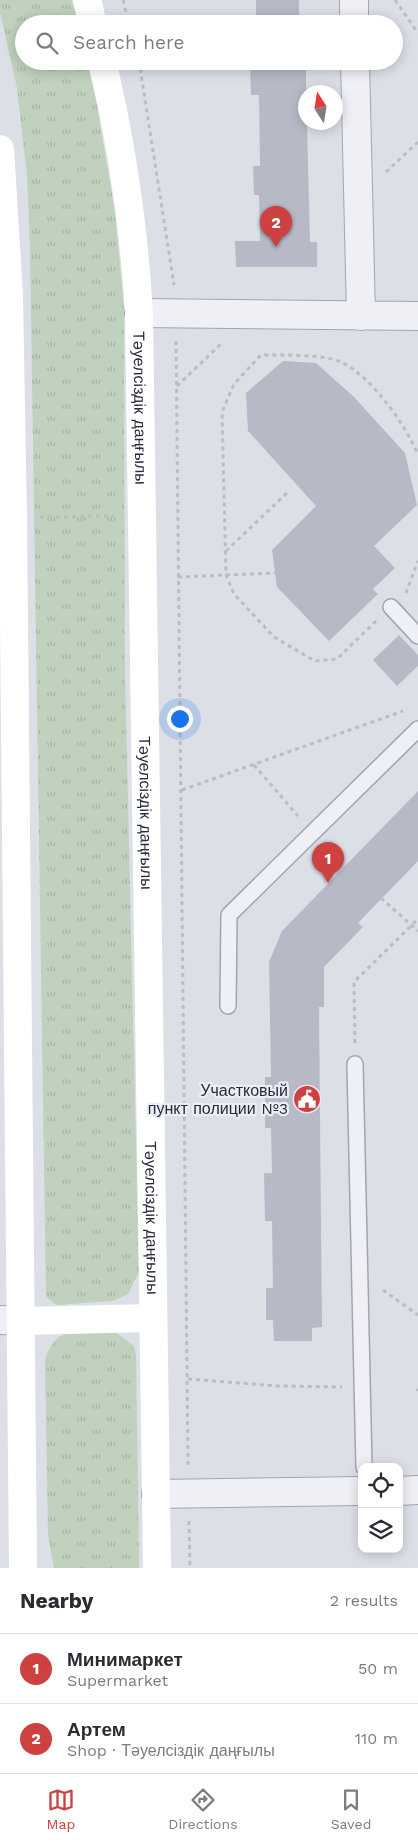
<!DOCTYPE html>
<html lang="en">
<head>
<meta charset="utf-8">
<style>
	:root { --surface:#fff; --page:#f7f7f7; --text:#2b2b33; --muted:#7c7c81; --line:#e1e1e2; --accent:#cd4140 }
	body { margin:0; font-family:"Work Sans",sans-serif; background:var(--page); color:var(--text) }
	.controls { position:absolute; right:15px; bottom:15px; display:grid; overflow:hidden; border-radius:10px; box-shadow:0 2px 12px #0003 }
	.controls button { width:45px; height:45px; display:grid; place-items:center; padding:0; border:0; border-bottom:1px solid var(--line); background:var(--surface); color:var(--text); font:25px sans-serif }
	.compass { position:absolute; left:298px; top:85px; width:45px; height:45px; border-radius:50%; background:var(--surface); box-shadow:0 2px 12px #0003; rotate:348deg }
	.you { position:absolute; left:179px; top:718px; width:18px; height:18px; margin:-12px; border:4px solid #fff; border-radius:50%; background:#1a73e8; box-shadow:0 0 0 8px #1a73e833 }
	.badge { display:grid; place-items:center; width:32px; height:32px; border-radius:50%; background:var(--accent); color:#fff; font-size:16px; font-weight:700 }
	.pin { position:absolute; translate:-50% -41px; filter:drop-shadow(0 1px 2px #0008) }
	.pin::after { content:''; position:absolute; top:26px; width:18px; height:15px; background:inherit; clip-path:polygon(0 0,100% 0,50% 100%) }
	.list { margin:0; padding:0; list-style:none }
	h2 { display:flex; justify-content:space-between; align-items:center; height:65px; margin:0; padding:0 20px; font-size:21px }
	h2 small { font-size:16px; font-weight:400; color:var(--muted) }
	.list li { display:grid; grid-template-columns:32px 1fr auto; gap:15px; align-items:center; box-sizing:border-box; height:70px; padding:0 20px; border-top:1px solid var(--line) }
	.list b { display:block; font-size:19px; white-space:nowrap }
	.list p { margin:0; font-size:16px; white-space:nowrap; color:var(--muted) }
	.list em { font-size:16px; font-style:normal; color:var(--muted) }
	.icon { flex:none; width:28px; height:28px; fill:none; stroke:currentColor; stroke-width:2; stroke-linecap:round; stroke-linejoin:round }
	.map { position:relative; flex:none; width:418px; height:1568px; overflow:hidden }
	.search { position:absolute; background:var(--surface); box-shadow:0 2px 12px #0003; left:15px; right:15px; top:15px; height:55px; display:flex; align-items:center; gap:12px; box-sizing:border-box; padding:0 18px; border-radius:28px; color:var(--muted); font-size:19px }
	.sheet { height:205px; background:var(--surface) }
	nav { display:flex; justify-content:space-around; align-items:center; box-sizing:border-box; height:70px; border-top:1px solid var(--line); background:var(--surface); font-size:14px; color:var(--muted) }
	nav a { display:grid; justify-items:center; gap:2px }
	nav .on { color:var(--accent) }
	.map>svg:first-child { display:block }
</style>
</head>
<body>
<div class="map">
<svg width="418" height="1568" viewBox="0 0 418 1568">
	<defs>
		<pattern id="grass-tufts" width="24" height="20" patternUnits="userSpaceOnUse" patternTransform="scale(1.25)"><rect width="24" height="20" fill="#c0d1be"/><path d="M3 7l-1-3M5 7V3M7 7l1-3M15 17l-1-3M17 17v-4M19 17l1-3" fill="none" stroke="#a5b4a4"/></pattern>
	</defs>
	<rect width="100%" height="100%" fill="#dddfe7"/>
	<path fill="url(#grass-tufts)" d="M 0,0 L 72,0 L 78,24 L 24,24 L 24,61 L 87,61 L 96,100 L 115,212 L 124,308 L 125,675 L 139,1272 L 128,1294 L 113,1301 L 56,1305 L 46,1297 L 30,248 L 27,176 L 17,88 L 0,12 Z
		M 114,1331 L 134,1346 L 136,1355 L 139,1568 L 54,1568 L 48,1536 L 45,1360 C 56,1323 81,1332 114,1331 Z"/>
	<path fill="#b7bac6" d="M 256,0 L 299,0 L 299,24 L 256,24 Z
		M 257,61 L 306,61 L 306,122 L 307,122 L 310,242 L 317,242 L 317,267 L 236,267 L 235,241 L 260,241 L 259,195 L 254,195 L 253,166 L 260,166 L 259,95 L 251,95 L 250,68 L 257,68 Z
		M 283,361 L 316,363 L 354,397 L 405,453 L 417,505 L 374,546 L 395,568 L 373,589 L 378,594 L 329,641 L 277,587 L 272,550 L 316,506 L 248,431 L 246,393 Z
		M 399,635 L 418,655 L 418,666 L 397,686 L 373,660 Z
		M 418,791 L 418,861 L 358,923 L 363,927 L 324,967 L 324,1007 L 319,1007 L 322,1327 L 312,1328 L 312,1341 L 274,1341 L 273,1320 L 266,1320 L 266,1288 L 273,1288 L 272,1221 L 265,1221 L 264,1173 L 272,1173 L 271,1128 L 265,1128 L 265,1077 L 271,1077 L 269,962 L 282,931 Z"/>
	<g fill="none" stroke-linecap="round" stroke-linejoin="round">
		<g stroke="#a2a5b1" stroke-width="18">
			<path id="lane" d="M 391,607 L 418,636
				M 228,1006 L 229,915 L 418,729
				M 355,1064 L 364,1467"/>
		</g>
		<g stroke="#a2a5b1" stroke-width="30">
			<path id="street" d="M 354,0 L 354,24
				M 355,61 L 361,316
				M 139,313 L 418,316
				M 0,1320 L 22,1321
				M 399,1491 L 418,1490
				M 156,1494 L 362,1491"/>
		</g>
		<path stroke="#bbbdc5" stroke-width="3" stroke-dasharray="4 4" stroke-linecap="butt" d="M 123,0 L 129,24
			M 395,0 L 418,33
			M 139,61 L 174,285
			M 386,172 L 418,142
			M 176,341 L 188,1465
			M 177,386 L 223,342
			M 40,517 L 114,516
			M 226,551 L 288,492
			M 178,577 L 275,573
			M 406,593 L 418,561
			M 376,621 L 337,659 L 315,661 L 274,637 L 234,594 L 226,575 L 222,412 L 234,384 L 261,355 C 280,355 324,354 341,362 C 372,377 405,424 418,455
			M 254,765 L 298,816
			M 182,790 L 403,711
			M 327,848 L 344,865
			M 381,898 L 418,931
			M 355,1043 L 354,982 L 418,919
			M 383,1290 L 418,1315
			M 188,1379 L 278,1386 L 342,1387
			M 417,1391 L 418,1389
			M 189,1521 L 190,1568"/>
		<use href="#lane" stroke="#eff0f5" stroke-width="15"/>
		<use href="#street" stroke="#eff0f5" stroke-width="28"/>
		<g stroke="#fff" stroke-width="28">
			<path d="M 87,0 L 93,24"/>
			<path id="s1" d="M 102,61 C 122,144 134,229 139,313 L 157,1568"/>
			<path d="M 0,149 L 9,295 L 13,518 L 23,1568"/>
			<path d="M 22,1321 L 153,1318"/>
		</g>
	</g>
	<defs>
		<g id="civic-disc" transform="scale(1.4375)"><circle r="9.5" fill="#cd4140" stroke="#eceef5"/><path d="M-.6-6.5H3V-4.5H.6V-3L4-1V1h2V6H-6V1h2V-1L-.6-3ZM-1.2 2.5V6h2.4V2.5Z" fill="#fff"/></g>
	</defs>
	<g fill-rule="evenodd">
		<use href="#civic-disc" x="307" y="1099"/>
	</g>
	<g text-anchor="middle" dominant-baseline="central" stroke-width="4.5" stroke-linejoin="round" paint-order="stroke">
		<g font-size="16" fill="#262b3d" stroke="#eceef5">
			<text stroke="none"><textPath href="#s1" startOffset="350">Тәуелсіздік даңғылы</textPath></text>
			<text stroke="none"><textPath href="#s1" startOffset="755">Тәуелсіздік даңғылы</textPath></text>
			<text stroke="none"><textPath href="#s1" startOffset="1160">Тәуелсіздік даңғылы</textPath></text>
		</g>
		<g font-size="16" fill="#262b3d" stroke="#eceef5" text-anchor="end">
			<text x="288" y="1090">Участковый<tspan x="288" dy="18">пункт полиции №3</tspan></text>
		</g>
	</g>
</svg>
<div class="controls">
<button><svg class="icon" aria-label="locate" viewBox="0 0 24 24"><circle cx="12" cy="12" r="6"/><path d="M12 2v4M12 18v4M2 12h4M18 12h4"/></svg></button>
<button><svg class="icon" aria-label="layers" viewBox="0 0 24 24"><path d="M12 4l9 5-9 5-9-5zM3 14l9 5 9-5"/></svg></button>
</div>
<svg class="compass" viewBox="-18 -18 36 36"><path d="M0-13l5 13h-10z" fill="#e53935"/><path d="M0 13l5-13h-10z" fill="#7c7c81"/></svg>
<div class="you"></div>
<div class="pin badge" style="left:328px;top:883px">1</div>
<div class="pin badge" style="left:276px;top:247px">2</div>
<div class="search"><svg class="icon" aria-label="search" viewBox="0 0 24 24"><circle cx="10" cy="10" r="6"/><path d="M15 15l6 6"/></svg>Search here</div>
</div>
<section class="sheet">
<h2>Nearby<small>2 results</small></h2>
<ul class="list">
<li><span class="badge">1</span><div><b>Минимаркет</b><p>Supermarket</p></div><em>50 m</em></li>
<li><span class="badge">2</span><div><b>Артем</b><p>Shop · Тәуелсіздік даңғылы</p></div><em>110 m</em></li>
</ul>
</section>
<nav>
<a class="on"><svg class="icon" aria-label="map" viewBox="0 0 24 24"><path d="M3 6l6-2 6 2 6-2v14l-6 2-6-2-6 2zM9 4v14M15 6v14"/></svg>Map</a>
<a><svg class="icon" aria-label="directions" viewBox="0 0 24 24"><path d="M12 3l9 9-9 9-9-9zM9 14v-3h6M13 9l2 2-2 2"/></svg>Directions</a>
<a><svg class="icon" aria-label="saved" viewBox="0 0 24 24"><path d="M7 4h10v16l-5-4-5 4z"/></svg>Saved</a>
</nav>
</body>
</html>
